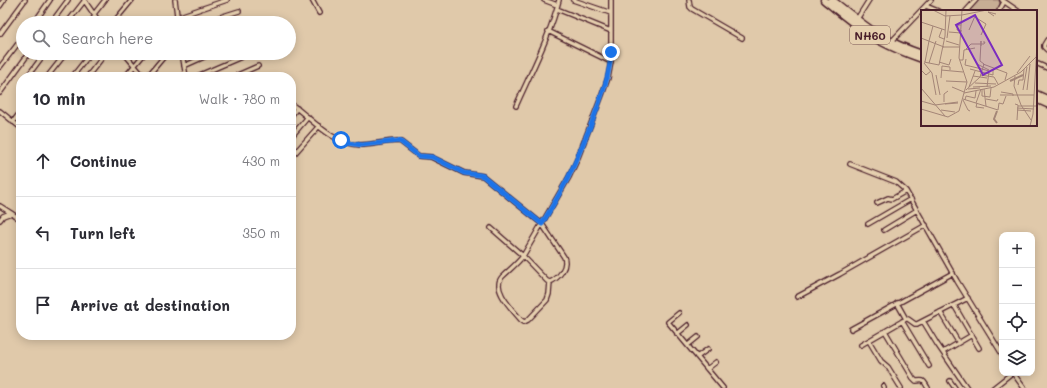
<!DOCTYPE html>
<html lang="en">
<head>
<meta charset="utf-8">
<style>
	:root { --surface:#fff; --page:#f7f7f7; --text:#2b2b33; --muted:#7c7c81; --line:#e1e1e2 }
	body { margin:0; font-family:Mali,sans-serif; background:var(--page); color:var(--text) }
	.controls { position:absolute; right:12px; bottom:12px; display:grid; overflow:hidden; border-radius:8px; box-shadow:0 2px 10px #0003 }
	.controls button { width:36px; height:36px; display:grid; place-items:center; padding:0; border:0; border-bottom:1px solid var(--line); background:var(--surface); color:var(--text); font:20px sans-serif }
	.stop { position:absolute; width:12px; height:12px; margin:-9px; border:3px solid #1a73e8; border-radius:50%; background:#fff }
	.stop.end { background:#1a73e8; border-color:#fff; box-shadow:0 1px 4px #0008 }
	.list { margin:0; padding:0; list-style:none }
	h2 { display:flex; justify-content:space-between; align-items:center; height:52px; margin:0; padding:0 16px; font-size:17px }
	h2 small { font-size:13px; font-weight:400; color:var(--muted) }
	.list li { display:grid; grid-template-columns:26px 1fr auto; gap:12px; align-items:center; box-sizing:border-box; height:72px; padding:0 16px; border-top:1px solid var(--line) }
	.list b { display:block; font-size:15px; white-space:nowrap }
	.list em { font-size:13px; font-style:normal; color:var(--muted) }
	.icon { flex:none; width:22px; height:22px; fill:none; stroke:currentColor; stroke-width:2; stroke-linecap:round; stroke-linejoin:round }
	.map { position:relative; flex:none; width:1047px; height:388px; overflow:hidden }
	.search { position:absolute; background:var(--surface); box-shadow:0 2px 10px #0003; left:16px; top:16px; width:280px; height:44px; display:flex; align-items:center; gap:10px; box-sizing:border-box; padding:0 14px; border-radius:22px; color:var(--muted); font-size:15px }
	.panel { position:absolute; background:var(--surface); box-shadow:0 2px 10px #0003; left:16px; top:72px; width:280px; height:268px; border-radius:16px }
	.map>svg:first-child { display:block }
</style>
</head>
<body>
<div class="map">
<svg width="1047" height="388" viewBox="0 0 1047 388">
	<rect width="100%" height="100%" fill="#e0c9aa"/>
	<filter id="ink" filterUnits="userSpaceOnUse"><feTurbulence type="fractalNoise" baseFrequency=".025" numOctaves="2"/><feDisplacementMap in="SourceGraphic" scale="8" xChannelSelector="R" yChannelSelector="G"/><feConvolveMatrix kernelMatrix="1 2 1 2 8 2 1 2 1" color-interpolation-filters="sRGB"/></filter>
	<g filter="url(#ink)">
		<path fill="#c7ad94" stroke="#886660" d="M 978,0 L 999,0 L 1000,5 L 996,11 L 968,11 Z"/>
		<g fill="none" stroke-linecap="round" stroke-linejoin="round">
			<g stroke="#4a1f2b" stroke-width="6">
				<path id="minor" d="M 84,0 L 100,23
					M 175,0 L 178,23
					M 312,0 L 319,13
					M 544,0 L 557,5
					M 573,0 L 611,13
					M 689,0 L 690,7 L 692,9 L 742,38
					M 1002,0 L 1018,11
					M 0,6 L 4,0
					M 926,6 L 938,11
					M 557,9 L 611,31
					M 966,11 L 976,0
					M 999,11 L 1004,2
					M 94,14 L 105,0
					M 857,19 L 869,0
					M 34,23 L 50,0
					M 51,23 L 68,0
					M 67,23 L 85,0
					M 90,23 L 95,16
					M 113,23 L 132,0
					M 170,23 L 177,17 L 227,0
					M 201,23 L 239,11
					M 548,31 L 611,62
					M 0,34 L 25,0
					M 1047,40 L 1044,45 L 1044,47 L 1047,50
					M 891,42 L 931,0
					M 124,53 L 144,77
					M 182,53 L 186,77
					M 1038,64 L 1047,68
					M 184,66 L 213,53
					M 0,67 L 23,37
					M 27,77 L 45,53
					M 47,77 L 66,53
					M 72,77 L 91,53
					M 87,77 L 106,53
					M 125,77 L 145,53
					M 147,77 L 167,53
					M 195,77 L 246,55
					M 233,77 L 258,66
					M 0,93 L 29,53
					M 291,104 C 312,119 332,144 360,145 C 373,145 385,141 398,141 L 401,142 L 419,156 L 431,157 L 464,173 L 483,176 L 542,224 L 564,257 C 568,267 559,278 550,282 L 547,281 L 523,256 L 491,228
					M 516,106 C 531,72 550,36 559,0
					M 0,111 L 21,128
					M 291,116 L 297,108
					M 13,122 L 21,111
					M 291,137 L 308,117
					M 295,153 L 319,126
					M 850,164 L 896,182 L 906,191 L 957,281 L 1002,354
					M 877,203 L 888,198 L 892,199 L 906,191
					M 0,206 L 11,213
					M 0,220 L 3,216 L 11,213 L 21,220
					M 868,224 L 911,199
					M 884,230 L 917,210
					M 550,282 L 549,294 L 547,300 L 528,320 L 524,322 L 521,320 C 513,310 491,289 502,277 C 509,270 517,264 523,256 L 569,177 L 577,160 L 602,95 L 608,78 L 611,62 L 611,0
					M 797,297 L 840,274 L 926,225
					M 897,303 L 906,319
					M 954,305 L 979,348
					M 940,312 L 957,340
					M 679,313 L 668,322 L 723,388
					M 902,321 L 929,366
					M 923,321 L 937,344 L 967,388
					M 851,329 L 953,273
					M 885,331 L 913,378 L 916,381 C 925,380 923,380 928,388
					M 677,334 L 688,325
					M 869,341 L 881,361 L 888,367 L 901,388
					M 688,345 L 698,337
					M 861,345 L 906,319 L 908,319 L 915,324 L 917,324 L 968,298
					M 943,352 L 972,335
					M 697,357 L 708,349
					M 707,369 L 716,362
					M 1013,373 L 1024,388
					M 950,381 L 955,388
					M 883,386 L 884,388
					M 993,388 L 1012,373"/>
			</g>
			<g stroke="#4a1f2b" stroke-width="9">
				<path id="trunk" d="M 824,0 C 843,15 861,31 882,42 C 895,49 908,54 922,59
					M 832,0 C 848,12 863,25 879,35 C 893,43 907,49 922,54
					M 1036,94 L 1047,99
					M 1036,99 L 1047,104"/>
			</g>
			<use href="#minor" stroke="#e6d0af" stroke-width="3.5"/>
			<use href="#trunk" stroke="#e6d0af" stroke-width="6"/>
		</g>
	</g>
	<g fill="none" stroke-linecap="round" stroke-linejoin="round" filter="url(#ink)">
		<path stroke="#1a73e8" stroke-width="5" d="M 341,140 L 348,143 L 362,145 L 398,141 L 401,142 L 419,156 L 432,157 L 464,173 L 479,175 L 483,176 L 542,224 C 551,208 561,192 569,176 C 578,157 586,137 594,117 C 602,95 610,75 611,52"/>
	</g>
	<g text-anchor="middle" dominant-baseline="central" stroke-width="3" stroke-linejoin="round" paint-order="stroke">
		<rect fill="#e6d0af" stroke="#795453" stroke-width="1" x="850" y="26" width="40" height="18" rx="3"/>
		<g font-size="11" font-weight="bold" fill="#4a1f2b">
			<text x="870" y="35">NH60</text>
		</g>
	</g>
	<g transform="translate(921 10)">
		<rect width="116" height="116" fill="#e0c9aa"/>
		<path fill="none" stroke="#a48677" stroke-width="2" d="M 89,71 L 102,65M 76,113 L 73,109 L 76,101"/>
		<path fill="none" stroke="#a48577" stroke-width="1" d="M 12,0 L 24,6 L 41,5M 41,5 L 66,0M 73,6 L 67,2 L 75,4M 54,7 L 65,14 L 60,25M 0,12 L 24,20M 40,15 L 37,15 L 36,20 L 41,21M 21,19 L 18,27 L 23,29M 48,20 L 54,6M 28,22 L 40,23M 0,28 L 23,37M 26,28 L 29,6M 8,31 L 12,16M 25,31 L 38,35M 22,37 L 39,37M 45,39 L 50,34 L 63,34 L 64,32 L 62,32M 45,49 L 44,55 L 61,59M 39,50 L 42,50 L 43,40 L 54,38M 3,52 L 18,55 L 24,26 L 25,0M 4,52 L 8,31M 18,52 L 28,55 L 30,49M 3,53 L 11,63 L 15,85M 8,53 L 15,31M 56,54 L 68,60M 62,54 L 86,63 L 84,70M 49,59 L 72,65 L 72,59M 61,59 L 68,61 L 66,77M 0,60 L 5,65 L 10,61M 20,60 L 42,62M 96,63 L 109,46M 15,65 L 19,85M 59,65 L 73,67 L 77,74M 52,66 L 66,68M 94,66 L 93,76 L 100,95 L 110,110M 20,68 L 21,56 L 29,57 L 29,60M 25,71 L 46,72M 54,73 L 75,74M 97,75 L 98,70 L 102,70 L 103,59M 31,77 L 43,82M 48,77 L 54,61M 52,77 L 70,76M 0,78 L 24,106M 47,79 L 59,78M 61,79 L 61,86 L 69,87 L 70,78M 63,79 L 65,96M 45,80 L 59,67 L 63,54 L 59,51 L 60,31 L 60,36M 102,80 L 106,57M 106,80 L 109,54M 80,82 L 92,84 L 92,86M 43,83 L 73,77 L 100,62 L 115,47M 79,85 L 113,85M 42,89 L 77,100M 65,89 L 76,91 L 77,89M 42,90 L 47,100 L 49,101M 44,90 L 45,86 L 54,88 L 55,81M 0,91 L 14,95 L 37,92M 23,92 L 23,84 L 27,81M 55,93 L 60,79M 56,93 L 55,97 L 63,98M 24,94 L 37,93M 94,94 L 97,95 L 96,110M 97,96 L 116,96M 96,98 L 113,99M 0,99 L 27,107 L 38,101 L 46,72 L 38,48 L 41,0M 20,100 L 34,102M 77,100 L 78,93 L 82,94 L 85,86M 96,100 L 110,101M 109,116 L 112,104 L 116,34"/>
		<path fill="#7b2cbf" fill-opacity="0.15" stroke="#7b2cbf" stroke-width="2" d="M 54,5 L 81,55 L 62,65 L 35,15 Z"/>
		<rect width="116" height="116" fill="none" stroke="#4a1f2b" stroke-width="2"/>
	</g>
</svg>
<div class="controls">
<button>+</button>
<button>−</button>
<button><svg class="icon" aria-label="locate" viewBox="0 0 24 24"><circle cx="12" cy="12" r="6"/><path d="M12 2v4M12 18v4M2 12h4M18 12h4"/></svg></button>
<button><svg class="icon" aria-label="layers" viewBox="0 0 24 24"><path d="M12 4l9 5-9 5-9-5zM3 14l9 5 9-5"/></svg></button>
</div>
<div class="stop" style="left:341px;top:140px"></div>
<div class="stop end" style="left:611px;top:52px"></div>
<div class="search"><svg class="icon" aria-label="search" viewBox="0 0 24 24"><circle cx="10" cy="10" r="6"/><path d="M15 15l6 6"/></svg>Search here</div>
<section class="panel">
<h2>10 min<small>Walk · 780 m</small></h2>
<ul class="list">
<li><svg class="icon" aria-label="ahead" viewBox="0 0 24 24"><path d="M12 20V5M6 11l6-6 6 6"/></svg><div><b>Continue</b></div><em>430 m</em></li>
<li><svg class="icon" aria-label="left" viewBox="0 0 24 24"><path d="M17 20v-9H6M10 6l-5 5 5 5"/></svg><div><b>Turn left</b></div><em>350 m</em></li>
<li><svg class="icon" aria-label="arrive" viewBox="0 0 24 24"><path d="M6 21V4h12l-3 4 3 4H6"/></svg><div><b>Arrive at destination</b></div></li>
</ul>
</section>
</div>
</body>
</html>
